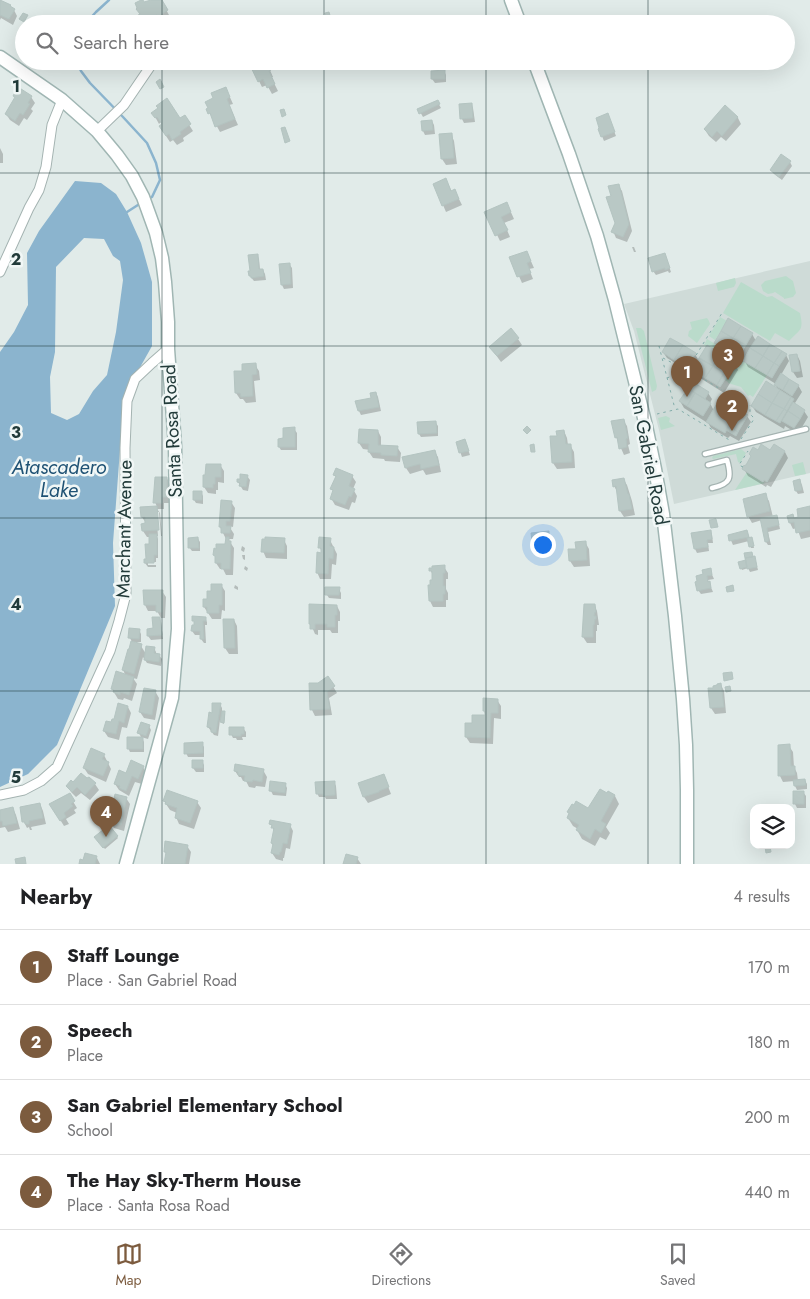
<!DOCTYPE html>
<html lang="en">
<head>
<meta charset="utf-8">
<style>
	:root { --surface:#fff; --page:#f6f6f6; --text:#202124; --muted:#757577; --line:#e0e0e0; --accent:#7c5b3e }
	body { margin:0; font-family:Jost,sans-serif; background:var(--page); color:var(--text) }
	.controls { position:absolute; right:15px; bottom:15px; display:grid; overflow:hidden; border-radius:10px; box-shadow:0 5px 20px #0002 }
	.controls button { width:45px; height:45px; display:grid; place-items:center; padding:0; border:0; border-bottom:1px solid var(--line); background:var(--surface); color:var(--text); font:25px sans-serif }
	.you { position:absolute; left:542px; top:544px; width:18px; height:18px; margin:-12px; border:4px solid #fff; border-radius:50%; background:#1a73e8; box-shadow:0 0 0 8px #1a73e833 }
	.badge { display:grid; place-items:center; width:32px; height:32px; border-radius:50%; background:var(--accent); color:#fff; font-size:16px; font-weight:700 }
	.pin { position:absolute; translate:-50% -41px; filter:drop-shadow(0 1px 2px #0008) }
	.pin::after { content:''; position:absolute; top:26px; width:18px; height:15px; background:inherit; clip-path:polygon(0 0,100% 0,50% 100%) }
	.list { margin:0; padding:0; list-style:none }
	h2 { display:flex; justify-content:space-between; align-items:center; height:65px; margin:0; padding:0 20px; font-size:21px }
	h2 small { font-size:16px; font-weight:400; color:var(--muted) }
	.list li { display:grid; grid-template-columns:32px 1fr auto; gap:15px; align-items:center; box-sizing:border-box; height:75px; padding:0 20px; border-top:1px solid var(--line) }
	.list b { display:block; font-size:19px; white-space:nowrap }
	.list p { margin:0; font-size:16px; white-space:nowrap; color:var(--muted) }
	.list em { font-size:16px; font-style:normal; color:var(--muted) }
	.icon { flex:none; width:28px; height:28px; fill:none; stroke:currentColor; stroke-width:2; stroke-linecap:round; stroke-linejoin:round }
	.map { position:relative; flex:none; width:810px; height:864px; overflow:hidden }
	.search { position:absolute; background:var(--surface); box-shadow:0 5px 20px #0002; left:15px; right:15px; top:15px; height:55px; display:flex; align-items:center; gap:12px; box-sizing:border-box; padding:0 18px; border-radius:28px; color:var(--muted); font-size:19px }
	.sheet { height:365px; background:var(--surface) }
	nav { display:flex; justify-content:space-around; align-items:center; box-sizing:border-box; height:70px; border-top:1px solid var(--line); background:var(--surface); font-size:14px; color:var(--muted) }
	nav a { display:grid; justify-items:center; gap:2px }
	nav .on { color:var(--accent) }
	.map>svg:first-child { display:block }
</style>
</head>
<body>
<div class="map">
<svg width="810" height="864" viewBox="0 0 810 864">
	<rect width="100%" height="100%" fill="#e1ebe9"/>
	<path fill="#cfdbd8" d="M 810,261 L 810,473 L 674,504 L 659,430 L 634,331 L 624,304 Z"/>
	<path fill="#badbcb" d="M 786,276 L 793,281 L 796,293 L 793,297 L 784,299 L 784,298 L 775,292 L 773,293 L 768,294 L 763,291 L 761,285 L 765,281 Z
		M 735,278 L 736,283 L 734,287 L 718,291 L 716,283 Z
		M 741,282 L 767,297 L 772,296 L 800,313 C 804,331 800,329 789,341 L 775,333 L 770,341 L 723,313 Z
		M 720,317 L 727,321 L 715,340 L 709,336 Z
		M 707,318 L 709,321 L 710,324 L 697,343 L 688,336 L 689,331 L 692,329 L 690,322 Z
		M 636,328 L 641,328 L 644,331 L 657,386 L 656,390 L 652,392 Z
		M 707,339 L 735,356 L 733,361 L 704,345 Z
		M 738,358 L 767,375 L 753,397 L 750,395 L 748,396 L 741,387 L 728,383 L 728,382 L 725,380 Z
		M 666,416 L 670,418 L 669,422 L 675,426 L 661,430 L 658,418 Z
		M 741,449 L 746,453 L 740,463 L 738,462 L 736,454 L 713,459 L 712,458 L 713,456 Z
		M 803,462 L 806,474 L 795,476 L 792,465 Z
		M 747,472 L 765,483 L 735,490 Z"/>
	<path fill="#8bb4ce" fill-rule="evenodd" d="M 75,181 L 101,183 L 116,194 L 127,212 L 141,243 L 152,282 L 152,346 L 124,396 L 113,543 L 115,606 L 57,745 L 28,774 L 0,787 L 0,352 L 14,332 L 28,305 L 27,253 L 39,231 ZM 84,238 L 104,239 L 113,256 L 120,261 L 123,280 L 116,332 L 107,375 L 93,391 L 79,414 L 67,420 L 51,413 L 50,377 L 55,352 L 56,267 Z"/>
	<path fill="#0003" d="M 0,0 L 14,10 L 17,16 L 13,25 L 1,18 L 0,20 Z
		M 153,0 L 161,0 L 170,17 L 163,23 L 161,20 L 155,24 L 140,24 L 144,4 Z
		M 100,61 L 117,61 L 110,70 Z
		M 266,61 L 273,77 L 271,77 L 278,91 L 272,94 L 267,85 L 262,87 L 259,81 Z
		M 416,61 L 420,61 L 420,66 L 417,65 Z
		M 443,61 L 457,61 L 456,64 L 444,64 Z
		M 682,61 L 697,61 L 692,69 Z
		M 444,71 L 446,75 L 446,82 L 435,83 L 432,79 Z
		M 229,95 L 233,104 L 229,105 L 238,125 L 220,132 L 208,110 Z
		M 31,97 L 35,103 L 31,109 L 33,111 L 27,120 L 24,118 L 19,126 L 10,120 L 6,114 Z
		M 437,101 L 441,108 L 423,117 L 419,110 Z
		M 471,104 L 473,108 L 475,122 L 464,123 L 462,119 Z
		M 725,107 L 738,118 L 741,124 L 726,141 L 721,137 L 716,142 L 709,136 L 705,130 Z
		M 153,113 L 180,120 L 184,117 L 193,131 L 183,138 L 184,141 L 177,145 L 173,140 L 170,142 L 164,133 L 163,125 L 161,122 L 159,124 Z
		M 609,119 L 616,136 L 604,141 L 599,129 Z
		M 432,121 L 434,125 L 435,134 L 425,135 L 423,131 L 422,122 Z
		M 451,134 L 454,141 L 457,164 L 446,165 L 442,159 Z
		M 0,148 L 3,154 L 3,163 L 0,163 Z
		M 790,162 L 792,166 L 782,180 L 774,174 L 771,170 Z
		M 446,180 L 452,192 L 455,191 L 462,205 L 446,212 L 443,205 Z
		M 618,185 L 622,191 L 632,231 L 627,242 L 616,238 L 613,231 L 616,223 L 612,197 Z
		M 510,210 L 514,219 L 504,223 L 510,237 L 500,241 L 486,212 Z
		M 632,247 L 634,247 L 636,252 L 634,252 Z
		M 527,252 L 534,268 L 529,269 L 533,279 L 522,283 L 511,258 Z
		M 257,255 L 259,259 L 260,270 L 263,270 L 265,274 L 266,280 L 254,281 L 250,276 L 249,273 Z
		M 665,255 L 671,272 L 669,273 L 668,271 L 656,275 L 653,271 Z
		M 289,264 L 292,268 L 293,288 L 284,289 L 282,285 Z
		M 752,334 L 756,341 L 786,355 L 789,361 L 781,375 L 798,385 L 802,392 L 795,403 L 797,406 L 804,411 L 808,417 L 798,434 L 785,426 L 784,429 L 756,412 L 752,406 L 778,390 L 775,385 L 776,384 L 748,367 L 744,360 L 742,363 L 719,349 L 715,343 Z
		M 518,339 L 522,345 L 501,362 L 490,347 Z
		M 707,347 L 735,363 L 738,370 L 724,393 L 697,376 L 693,370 L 691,373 L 667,358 L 663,352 L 695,354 L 699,361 Z
		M 797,355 L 800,361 L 803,377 L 797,378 L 793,372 Z
		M 255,365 L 259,371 L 260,380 L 254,381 L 256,402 L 246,403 L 243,399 L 240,399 L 236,393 L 244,372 Z
		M 694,384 L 708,393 L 712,399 L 710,403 L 714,411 L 723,403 L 739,402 L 742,408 L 740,411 L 747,416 L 751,422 L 739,441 L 730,436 L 728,438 L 711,428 L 707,421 L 706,422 L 684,408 L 680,401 L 687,394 Z
		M 376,393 L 378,397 L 381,411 L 361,415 L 359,411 L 357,402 L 373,399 Z
		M 623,420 L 627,426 L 630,444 L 628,445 L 630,453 L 624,455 L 616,437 Z
		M 435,422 L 438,426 L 438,436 L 421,437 L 419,434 Z
		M 294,429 L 297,433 L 297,450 L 281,450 L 279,447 Z
		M 360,430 L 378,431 L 381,437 L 381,446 L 397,447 L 401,453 L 400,462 L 385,461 L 384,459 L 373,458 L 369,452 L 370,450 L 363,449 L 359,443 Z
		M 564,431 L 567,438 L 568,445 L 570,445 L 574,452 L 575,468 L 557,469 L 553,463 L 558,437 Z
		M 465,441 L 470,455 L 462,457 L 457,443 Z
		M 774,446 L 785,452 L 788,458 L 771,487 L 767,485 L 766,487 L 748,476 L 744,469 L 758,452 L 771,451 Z
		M 434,451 L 438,457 L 441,472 L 426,475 L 423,470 L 410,474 L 406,468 Z
		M 220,465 L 224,471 L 224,483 L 218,482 L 218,490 L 216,490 L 216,494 L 208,493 L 204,487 L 204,477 Z
		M 335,475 L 352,476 L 356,482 L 353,489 L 357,496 L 355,503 L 352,502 L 349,510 L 335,505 L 331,498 L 334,492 L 332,489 L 336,478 Z
		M 247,476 L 250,480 L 248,491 L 243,490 L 238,482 Z
		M 167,478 L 170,485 L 170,503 L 164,503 L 164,509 L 157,509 L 160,513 L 162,536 L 161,536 L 159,512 L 156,512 L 158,536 L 157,536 L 158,539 L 158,558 L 156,558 L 156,562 L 148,562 L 148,565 L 156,565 L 156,567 L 148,567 L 145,563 L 147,561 L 150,537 L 147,537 L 143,531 L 142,525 L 147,525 L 142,517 L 141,508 L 157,507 L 155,502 Z
		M 623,479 L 627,485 L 632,501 L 635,515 L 624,517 L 620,511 L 618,493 L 614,486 Z
		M 800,481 L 802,485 L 804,493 L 798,494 L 796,491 Z
		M 201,492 L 203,496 L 203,504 L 196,503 L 194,500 Z
		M 765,495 L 769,501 L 773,517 L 776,516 L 778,520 L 780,529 L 768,532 L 771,545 L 768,545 L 766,542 L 762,520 L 752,523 L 748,516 Z
		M 231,502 L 235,508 L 233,527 L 229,526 L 234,534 L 233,539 L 228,539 L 234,548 L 233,575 L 226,575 L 223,569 L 220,569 L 216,563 L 227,545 L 226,539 L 220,527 Z
		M 810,508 L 810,537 L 801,539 L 797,528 L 793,529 L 790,523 L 793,515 L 795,519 L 800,518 Z
		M 710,531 L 712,535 L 713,543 L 708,543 L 709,551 L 697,553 L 695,549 Z
		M 746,531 L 750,539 L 752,540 L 754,548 L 751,548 L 749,541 L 733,545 L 729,536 Z
		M 548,533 L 551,540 L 538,541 L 538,545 L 536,545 L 533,541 L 533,534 Z
		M 198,539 L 200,542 L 200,551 L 192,551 L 189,547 Z
		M 284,540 L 287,546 L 287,559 L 266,558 L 263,551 Z
		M 330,540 L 337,554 L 336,565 L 332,564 L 331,579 L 320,579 L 317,572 L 322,552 L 320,548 Z
		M 585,542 L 589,549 L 590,566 L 574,567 L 570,561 L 577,550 Z
		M 242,546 L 245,548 L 244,552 L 242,551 L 241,550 Z
		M 242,555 L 245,555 L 245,560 L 243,559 Z
		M 753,558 L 754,558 L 756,562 L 758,570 L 750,572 L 748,568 L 742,570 L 741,568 Z
		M 245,566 L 248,568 L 247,571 L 244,569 Z
		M 444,567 L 448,573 L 448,579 L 446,579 L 446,589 L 448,593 L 448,600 L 446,600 L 446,607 L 433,607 L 430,601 L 434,578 L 430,569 Z
		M 710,570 L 714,579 L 708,580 L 713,592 L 701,594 L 698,590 L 704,575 Z
		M 221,585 L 225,591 L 225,611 L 222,610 L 221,619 L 212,619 L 204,607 L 213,592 Z
		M 235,585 L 238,587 L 238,590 L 234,588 Z
		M 339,589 L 341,593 L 341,599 L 329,598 L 327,595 Z
		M 162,591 L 166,597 L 165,618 L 160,618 L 161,618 L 157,611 L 148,611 L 145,605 Z
		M 585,605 L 594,605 L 597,611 L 599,625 L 597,625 L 597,631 L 596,631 L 596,643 L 587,643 L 583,637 Z
		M 337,606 L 340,612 L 340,621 L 338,621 L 338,633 L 332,633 L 330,630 L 318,630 L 318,635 L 315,634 L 312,627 Z
		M 159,618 L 161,622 L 163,639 L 151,640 L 148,636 L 154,630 Z
		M 205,618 L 207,622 L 207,625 L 205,625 L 206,643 L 204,643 L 201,639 L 202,635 L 195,635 L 192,631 Z
		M 234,620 L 237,626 L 238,654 L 229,654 L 225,648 Z
		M 139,630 L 141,634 L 141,642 L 132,642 L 130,638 Z
		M 141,646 L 146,654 L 154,648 L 156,652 L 156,655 L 159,655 L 162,659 L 161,666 L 147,663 L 143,657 L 137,679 L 133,678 L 137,684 L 132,701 L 124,698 L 123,700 L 118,699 L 112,689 L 126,676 L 123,670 Z
		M 328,678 L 337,693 L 329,698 L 332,715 L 315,716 L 312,710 L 318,685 Z
		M 721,685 L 724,691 L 726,713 L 715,714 L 711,708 L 715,689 Z
		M 155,691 L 159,698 L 155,720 L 144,718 L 140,712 Z
		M 497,700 L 501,706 L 501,719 L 494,718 L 493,744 L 470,743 L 466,737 L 473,725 L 486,717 L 484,711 Z
		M 220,704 L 222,708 L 222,712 L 225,714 L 224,724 L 222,723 L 220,720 L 218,736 L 214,735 L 208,727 L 214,715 Z
		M 128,707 L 131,713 L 127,728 L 122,727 L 119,740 L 108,737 L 104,731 Z
		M 149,726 L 151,730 L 148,739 L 141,737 L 139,733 Z
		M 243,728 L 246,732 L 246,737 L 242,737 L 243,740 L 237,740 L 236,738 L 233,738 L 231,734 Z
		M 142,738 L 144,742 L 144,752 L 130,752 L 128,748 Z
		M 202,744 L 204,747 L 204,757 L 188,757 L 186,753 Z
		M 789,746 L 793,752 L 794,767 L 797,773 L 798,781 L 805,781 L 807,784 L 807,789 L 797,790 L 795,786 L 795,781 L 783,782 L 780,776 Z
		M 104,755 L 111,769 L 106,782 L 88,774 L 84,768 Z
		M 202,761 L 204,765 L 204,772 L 196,772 L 193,768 Z
		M 143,767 L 146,773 L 142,784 L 135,782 L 129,796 L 119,790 L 115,784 L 127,774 Z
		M 263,770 L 267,777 L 265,787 L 256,786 L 255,788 L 249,787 L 246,781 L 243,781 L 241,777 L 239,777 L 235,771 Z
		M 384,776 L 391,794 L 368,803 L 364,797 L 360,784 Z
		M 334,782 L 336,786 L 337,799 L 326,799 L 325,797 L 319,797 L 317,793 Z
		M 95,784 L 99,790 L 90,800 L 81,793 L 76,797 L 71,792 L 67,786 Z
		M 285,784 L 287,788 L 286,796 L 273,795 L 271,791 Z
		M 795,792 L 803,792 L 806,796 L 806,808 L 797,808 L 795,804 Z
		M 69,795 L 77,808 L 74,810 L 76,813 L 66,819 L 69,824 L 64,826 L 51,805 Z
		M 607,795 L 615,796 L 619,804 L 606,827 L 610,833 L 606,840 L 600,837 L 595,846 L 582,839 L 577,830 L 578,829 L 573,826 L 568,818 L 589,810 Z
		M 126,798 L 130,804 L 124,831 L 114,828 L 110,822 Z
		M 164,801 L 197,802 L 201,808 L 194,829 L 179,824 L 176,817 L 177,813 L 170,810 Z
		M 40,804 L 43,811 L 46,824 L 31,827 L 32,830 L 30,830 L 29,827 L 27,828 L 24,822 Z
		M 13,809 L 16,815 L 20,829 L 8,832 L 5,827 L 0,828 L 0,812 Z
		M 271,824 L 290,825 L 293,831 L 290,849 L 286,848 L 284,858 L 283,858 L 283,861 L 276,859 L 272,853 L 273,846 L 272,843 L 274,831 Z
		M 109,827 L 118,838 L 105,849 L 96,838 Z
		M 187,846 L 191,852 L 189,864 L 165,864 L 167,855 L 165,852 Z
		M 97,858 L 100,864 L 80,864 Z
		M 357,858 L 361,864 L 344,864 Z"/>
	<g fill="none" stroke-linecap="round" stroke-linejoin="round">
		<path stroke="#8bb4ce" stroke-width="2.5" d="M 85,24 L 96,12 L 109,0
			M 76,61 L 81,71 L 90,83 L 123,117 L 147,143 L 156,163 L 160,180 L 152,197 L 148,199
			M 127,212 L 141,203"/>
	</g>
	<path fill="#b9c8c5" stroke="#b4c4c1" d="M 0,0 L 11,5 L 10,6 L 15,9 L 9,19 L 0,15 Z
		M 141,0 L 143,0 L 144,2 L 151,0 L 162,0 L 168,10 L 158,17 L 157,15 L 152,17 L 153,19 L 145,24 L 139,24 L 135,17 L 140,14 L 136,9 L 137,8 L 135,3 Z
		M 329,12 L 331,19 L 333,18 L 335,24 L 324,24 L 323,20 L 327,19 L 325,13 Z
		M 23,13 L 28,15 L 24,22 L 19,19 Z
		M 29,20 L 39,20 L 39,24 L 29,24 Z
		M 248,61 L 267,61 L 271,70 L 269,71 L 275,84 L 267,88 L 263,79 L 258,82 Z
		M 445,70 L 445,79 L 431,79 L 431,71 Z
		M 160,79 L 164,87 L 160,89 L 156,82 Z
		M 18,87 L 32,96 L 28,103 L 30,104 L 23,115 L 20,113 L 15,121 L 5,114 L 15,97 L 13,96 Z
		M 226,87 L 230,97 L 227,99 L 235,119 L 215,127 L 210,113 L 208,114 L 206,109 L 208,108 L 205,102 L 213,98 L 211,93 Z
		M 167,98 L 180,118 L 185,115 L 191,124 L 180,132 L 181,134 L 172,140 L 169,134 L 166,136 L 159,126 L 162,124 L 157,117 L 155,118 L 151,113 L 158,108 L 156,106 Z
		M 438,100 L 440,104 L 419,114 L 417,109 Z
		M 472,103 L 473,118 L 460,119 L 459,104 Z
		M 725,105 L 738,117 L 722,136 L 717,131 L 712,137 L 704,129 Z
		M 284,109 L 286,115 L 282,117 L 280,110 Z
		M 608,113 L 615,132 L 601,137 L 598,129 L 599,128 L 596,118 Z
		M 432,120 L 433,130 L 422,131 L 421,121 Z
		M 285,127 L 290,141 L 285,143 L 281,128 Z
		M 452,133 L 454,158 L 441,159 L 439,134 Z
		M 781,154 L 791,161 L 779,177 L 770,170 Z
		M 446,178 L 451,191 L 455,189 L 459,199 L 442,206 L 433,184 Z
		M 619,184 L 629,224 L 623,237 L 611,232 L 615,223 L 606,197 L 611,196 L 608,186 Z
		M 507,202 L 511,212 L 501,217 L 508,230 L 495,236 L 484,212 Z
		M 527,251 L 531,261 L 527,263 L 531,273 L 517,277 L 509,257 Z
		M 665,253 L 670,268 L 665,270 L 665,268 L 652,272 L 648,258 Z
		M 258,254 L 259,269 L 263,269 L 264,276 L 251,278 L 251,276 L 249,276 L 248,271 L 250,271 L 248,255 Z
		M 290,263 L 291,284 L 281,285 L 279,264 Z
		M 728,318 L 741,326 L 733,338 L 721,331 Z
		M 741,326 L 753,333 L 746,345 L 733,338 Z
		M 511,328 L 519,338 L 497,356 L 489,347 Z
		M 721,331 L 733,338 L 726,350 L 714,343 Z
		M 758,336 L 770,344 L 763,356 L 750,348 Z
		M 670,338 L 683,345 L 674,360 L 662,352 Z
		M 733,338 L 746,345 L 738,358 L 726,350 Z
		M 770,344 L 782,351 L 774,363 L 763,356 Z
		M 683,345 L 696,353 L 687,367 L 674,360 Z
		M 707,345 L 720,353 L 713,366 L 699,358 Z
		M 750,348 L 763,356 L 755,368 L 743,361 Z
		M 782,351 L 787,354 L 779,366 L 774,363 Z
		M 720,353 L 732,360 L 724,373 L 713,366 Z
		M 797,354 L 800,371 L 792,372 L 789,355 Z
		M 763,356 L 774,363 L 767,375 L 755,368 Z
		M 699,358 L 713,366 L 705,378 L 692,370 Z
		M 732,360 L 735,362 L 728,375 L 724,373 Z
		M 256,363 L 257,374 L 252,375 L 253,396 L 241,397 L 240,393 L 235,393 L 234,371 L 242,371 L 242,364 Z
		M 774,363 L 779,366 L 772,378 L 767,375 Z
		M 713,366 L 724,373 L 717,385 L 705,378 Z
		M 724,373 L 728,375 L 720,387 L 717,385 Z
		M 781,373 L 789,379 L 783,390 L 774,385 Z
		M 789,379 L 799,385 L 792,396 L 783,390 Z
		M 766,381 L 780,390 L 772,403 L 758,394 Z
		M 693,382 L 709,392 L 705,399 L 689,389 Z
		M 689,389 L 695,393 L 687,406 L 679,401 L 684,394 L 687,393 Z
		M 780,390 L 791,397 L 784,409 L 772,403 Z
		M 376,392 L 379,407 L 358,411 L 355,401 L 371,398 L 370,393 Z
		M 695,393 L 711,403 L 703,416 L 687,406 Z
		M 728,394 L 739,401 L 736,407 L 739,409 L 725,433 L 706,422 L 719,400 L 723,402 Z
		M 758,394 L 772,403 L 765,415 L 751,406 Z
		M 791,397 L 794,399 L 787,411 L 784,409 Z
		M 793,402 L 805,410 L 800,419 L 788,411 Z
		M 772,403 L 784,409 L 776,421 L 765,415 Z
		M 739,409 L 748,415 L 738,432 L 728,426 Z
		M 784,409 L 787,411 L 780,423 L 776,421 Z
		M 788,411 L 800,419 L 794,428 L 782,421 Z
		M 624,419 L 628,438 L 626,439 L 627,447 L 619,449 L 617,437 L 615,438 L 611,421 Z
		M 436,421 L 437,433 L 418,434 L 417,422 Z
		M 527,426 L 531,430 L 527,434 L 523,430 Z
		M 728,426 L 738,432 L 736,436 L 726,430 Z
		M 295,427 L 295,447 L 278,447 L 278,439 L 283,438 L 283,428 Z
		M 359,429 L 378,430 L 378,445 L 398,446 L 397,456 L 381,455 L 381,453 L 368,452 L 369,444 L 358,443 Z
		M 564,430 L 566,444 L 571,444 L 572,462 L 552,463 L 550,436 L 557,436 L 556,431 Z
		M 465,439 L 469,451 L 459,453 L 456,442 Z
		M 534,444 L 535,452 L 531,452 L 530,445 Z
		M 761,444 L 770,450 L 774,444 L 785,451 L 767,482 L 764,480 L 763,482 L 742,469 L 743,466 L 746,465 L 751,456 L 749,454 L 753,447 L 758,450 Z
		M 435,450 L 439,465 L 421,469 L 420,464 L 405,468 L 402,457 Z
		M 206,464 L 221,464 L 221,477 L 215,477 L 215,484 L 213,484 L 213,488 L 203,487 L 203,475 L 205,475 Z
		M 336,468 L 353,475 L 349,486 L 355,489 L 351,497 L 349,496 L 345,505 L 330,499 L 333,490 L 330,489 L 336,476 L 333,475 Z
		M 240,474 L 248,475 L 246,487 L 239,486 L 240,483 L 237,482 L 237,479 L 240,479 Z
		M 155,477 L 167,477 L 167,497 L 162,497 L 162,503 L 153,503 Z
		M 624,478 L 628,494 L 629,494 L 632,509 L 619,511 L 616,486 L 613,487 L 612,480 Z
		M 800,479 L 802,490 L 795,491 L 793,481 Z
		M 193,491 L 202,491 L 202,500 L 193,500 Z
		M 766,493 L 770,511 L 747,517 L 743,499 Z
		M 221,500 L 232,501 L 230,521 L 226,521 L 226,526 L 231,526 L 230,533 L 221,533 L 221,527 L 219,527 Z
		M 157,506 L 159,530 L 142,531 L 141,524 L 145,523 L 145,517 L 141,517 L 140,507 Z
		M 810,506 L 810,530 L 796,533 L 794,522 L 789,523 L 787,516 L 793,514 L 794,518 L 798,517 L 797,509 Z
		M 777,515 L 779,525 L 767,528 L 769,541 L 765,542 L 760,518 Z
		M 716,519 L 718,527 L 711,528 L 709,520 Z
		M 711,530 L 712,539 L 707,540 L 708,547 L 694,549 L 691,533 Z
		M 747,530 L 749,537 L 729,541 L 728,535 Z
		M 549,531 L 549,536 L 537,537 L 537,541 L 532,542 L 531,533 Z
		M 149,534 L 157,534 L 157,555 L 154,555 L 154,563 L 144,563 L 144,559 L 146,559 L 145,544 L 149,544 Z
		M 198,537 L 199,548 L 188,548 L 188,538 Z
		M 226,537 L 229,537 L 229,541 L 231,541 L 230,569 L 221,569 L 221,563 L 215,563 L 215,556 L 213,555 L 214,548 L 216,549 L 216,544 L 225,544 Z
		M 265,537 L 285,538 L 284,553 L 261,552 L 262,539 L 265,539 Z
		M 319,537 L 331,538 L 330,546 L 334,547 L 333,559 L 329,558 L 328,574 L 316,573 L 317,552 L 321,553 L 321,548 L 318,548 Z
		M 752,537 L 754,546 L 749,547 L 747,538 Z
		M 586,541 L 587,560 L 569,561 L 568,549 L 576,549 L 575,542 Z
		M 752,552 L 753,557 L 745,558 L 744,553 Z
		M 755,556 L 757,567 L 747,569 L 745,558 Z
		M 746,560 L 747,567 L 740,569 L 738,562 Z
		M 445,565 L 445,573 L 443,573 L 443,586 L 445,586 L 445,594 L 443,594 L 443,601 L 429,601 L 428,585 L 430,585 L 430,580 L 432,580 L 432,571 L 429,571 L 429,568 L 432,568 L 432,566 Z
		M 711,568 L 712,575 L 707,576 L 708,582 L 710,581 L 711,588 L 697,591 L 695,582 L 697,581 L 696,576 L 703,574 L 702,570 Z
		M 211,584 L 222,584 L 222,605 L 219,605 L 219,613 L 207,613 L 207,607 L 203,607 L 203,599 L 207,599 L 207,591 L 211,591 Z
		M 733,585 L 734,591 L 727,592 L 726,587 Z
		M 325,587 L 340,587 L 339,595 L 325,595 Z
		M 143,590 L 163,590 L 162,612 L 156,612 L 156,605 L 144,605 Z
		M 309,604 L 337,605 L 337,615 L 335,615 L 335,627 L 327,627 L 327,624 L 315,624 L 315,629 L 310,629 L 310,624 L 309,624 Z
		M 584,604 L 595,604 L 596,612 L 595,612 L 594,616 L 596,616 L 596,619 L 595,619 L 594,625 L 593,625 L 593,637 L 582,637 Z
		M 192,616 L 206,617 L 206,621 L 203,621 L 204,639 L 200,639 L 200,631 L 191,631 L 192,625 L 194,625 L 194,621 L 192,621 Z
		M 152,617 L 160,617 L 162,635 L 147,636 L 147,629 L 153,628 Z
		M 223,619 L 234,619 L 235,648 L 224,648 Z
		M 129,628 L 140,629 L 139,639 L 128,638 Z
		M 131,641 L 142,644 L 134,674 L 122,670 L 128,649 L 129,649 Z
		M 146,646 L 155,647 L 154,653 L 160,654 L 159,662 L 144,660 Z
		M 116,671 L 134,677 L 129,695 L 120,692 L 120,695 L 113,692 L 114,690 L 111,689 Z
		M 732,672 L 733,679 L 724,681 L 723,673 Z
		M 328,676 L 335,686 L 327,692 L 330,709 L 310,710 L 309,683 L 318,683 Z
		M 721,683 L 724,707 L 710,708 L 708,688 L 713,688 L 713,686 L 717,685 L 717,684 Z
		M 730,686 L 731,691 L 726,692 L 725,687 Z
		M 144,688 L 156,690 L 152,715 L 139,712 Z
		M 483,698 L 498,699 L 498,713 L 491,713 L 490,738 L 465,737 L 465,723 L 472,723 L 472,715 L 485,715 L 485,711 L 483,711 Z
		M 118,703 L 128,706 L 124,723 L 119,721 L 116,734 L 103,731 L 106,721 L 111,722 L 112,719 L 114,719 Z
		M 212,703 L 221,703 L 216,733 L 211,732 L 211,728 L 207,727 L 209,712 L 212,713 Z
		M 222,711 L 225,711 L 224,723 L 220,722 Z
		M 141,722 L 150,725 L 146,736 L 137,733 Z
		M 229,727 L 244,727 L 244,734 L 241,734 L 241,736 L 233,736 L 233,735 L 229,735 Z
		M 127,737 L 143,737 L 143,749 L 127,749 Z
		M 203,742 L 203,753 L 184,754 L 184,743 Z
		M 790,744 L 791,766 L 795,766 L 795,775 L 778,776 L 778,745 Z
		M 91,748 L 105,754 L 102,759 L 109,762 L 103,776 L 83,768 Z
		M 131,760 L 144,766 L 138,779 L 132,776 L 126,791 L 119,788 L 120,786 L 114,784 L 119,770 L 126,773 Z
		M 192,760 L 203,760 L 203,768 L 192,768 Z
		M 235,764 L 264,769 L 262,782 L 253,780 L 252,782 L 244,781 L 245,776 L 238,775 L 238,772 L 234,771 Z
		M 81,773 L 87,778 L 89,777 L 96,783 L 85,795 L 77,787 L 72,792 L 66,786 L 71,780 L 73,782 Z
		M 384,774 L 389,787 L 379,791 L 379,792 L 363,797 L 358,783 Z
		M 805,779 L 806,785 L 794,786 L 793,780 Z
		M 270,781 L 286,783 L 285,793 L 269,791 Z
		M 335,781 L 335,795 L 323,796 L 323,794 L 316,794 L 315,782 Z
		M 600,789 L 607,793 L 608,791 L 615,795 L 601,821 L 606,824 L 601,833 L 595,829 L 590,839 L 576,830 L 579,825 L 567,818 L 569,813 L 567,812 L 572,804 L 574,805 L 576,801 L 588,808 Z
		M 167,790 L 198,801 L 190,823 L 175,818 L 177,808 L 165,804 L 166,802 L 163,801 Z
		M 793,791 L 804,791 L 804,804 L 793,804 Z
		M 70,793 L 75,801 L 71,804 L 73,806 L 64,813 L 66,817 L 60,821 L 49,804 Z
		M 115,794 L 127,797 L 121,825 L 109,822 Z
		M 40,803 L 43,818 L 29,821 L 29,824 L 25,824 L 25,822 L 22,822 L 20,807 Z
		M 13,807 L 17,823 L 3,826 L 2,821 L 0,821 L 0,810 Z
		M 270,820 L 291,824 L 287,844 L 283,843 L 281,852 L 280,852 L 279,855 L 271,853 L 273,844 L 271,843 L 274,828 L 271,828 L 272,825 L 269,824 Z
		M 109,825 L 118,836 L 103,848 L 94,837 Z
		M 165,841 L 188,845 L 185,864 L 164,864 L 166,852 L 164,852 Z
		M 770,846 L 771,852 L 766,853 L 765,847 Z
		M 85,853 L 97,856 L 95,864 L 79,864 L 80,859 L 83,860 Z
		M 346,854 L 358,857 L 356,864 L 343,864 Z
		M 25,857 L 26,864 L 16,864 L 15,859 Z"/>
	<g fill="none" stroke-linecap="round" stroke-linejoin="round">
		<g stroke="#a4b3b1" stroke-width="7">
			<path id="lane" d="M 705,454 L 806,429
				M 708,465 L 727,460 C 732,478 731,484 712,488"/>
		</g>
		<g stroke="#a4b3b1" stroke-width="11">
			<path id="street" d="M 97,131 L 124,105 L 154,61
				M 0,272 L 29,208 L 39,190 L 46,167 L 52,125 L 62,100
				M 0,795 L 24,790 L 41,781 L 57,767 L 110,651 L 119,621 L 126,594 L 125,448 L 127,401 L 135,379 L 152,363 L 168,349"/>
		</g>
		<g stroke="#a0b6b3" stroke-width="15">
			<path id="secondary" d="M 511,0 L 520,24
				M 0,57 L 62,100 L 97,131 L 117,155 L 132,176 L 143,197 L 156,233 L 162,258 L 165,282 L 168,322 L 168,349 L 175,446 L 178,629 L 172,698 L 126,864
				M 534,61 L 569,154 L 597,236 L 615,300 L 646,426 L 655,469 L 663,514 L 675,616 L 683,699 L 686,745 L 687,790 L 687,864"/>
		</g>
		<path stroke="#83adaa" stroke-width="1" stroke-dasharray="2.5 4" stroke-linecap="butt" d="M 659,346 L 675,409
			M 663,358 L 686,370
			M 688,370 L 722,390
			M 667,378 L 687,370 L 722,313
			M 657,414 L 678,409 L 731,441
			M 741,439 L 754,419 L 753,417 L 750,414 L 750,405
			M 743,467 L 739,465 L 748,451"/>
		<use href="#lane" stroke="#fff" stroke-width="4.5"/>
		<use href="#street" stroke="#fff" stroke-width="9"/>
		<use href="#secondary" stroke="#fff" stroke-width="12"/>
	</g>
	<path fill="none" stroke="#223b3a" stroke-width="1" stroke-opacity="0.55" d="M 162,0 L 162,24M 324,0 L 324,24M 486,0 L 486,24M 648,0 L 648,24M 162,61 L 162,864M 324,61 L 324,864M 486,61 L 486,864M 648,61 L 648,864M 0,173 L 810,173M 0,346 L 810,346M 0,518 L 810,518M 0,691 L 810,691"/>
	<g text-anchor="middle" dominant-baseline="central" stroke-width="5" stroke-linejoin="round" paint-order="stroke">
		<g font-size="19" fill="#223b3a" stroke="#f1f7f6">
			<text transform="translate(172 431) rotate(-93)">Santa Rosa Road</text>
			<text transform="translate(649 455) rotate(79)">San Gabriel Road</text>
			<text transform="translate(124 529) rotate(-89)">Marchant Avenue</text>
		</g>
		<g font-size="20" font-style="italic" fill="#1f5274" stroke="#f1f7f6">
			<text x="59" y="467">Atascadero<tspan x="59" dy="23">Lake</tspan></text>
		</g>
	</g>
	<g font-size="16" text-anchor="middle" font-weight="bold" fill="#223b3a" stroke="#f1f7f6" stroke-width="5" stroke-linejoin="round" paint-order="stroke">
		<text x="16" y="92">1</text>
		<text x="16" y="265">2</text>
		<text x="16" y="438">3</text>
		<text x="16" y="610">4</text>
		<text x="16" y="783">5</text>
	</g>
</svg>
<div class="controls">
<button><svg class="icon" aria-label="layers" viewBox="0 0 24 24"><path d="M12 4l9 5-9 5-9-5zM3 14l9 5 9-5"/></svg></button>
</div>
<div class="you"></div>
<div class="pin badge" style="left:687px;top:397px">1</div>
<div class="pin badge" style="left:732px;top:431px">2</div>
<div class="pin badge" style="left:728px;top:380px">3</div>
<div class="pin badge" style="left:106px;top:837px">4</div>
<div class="search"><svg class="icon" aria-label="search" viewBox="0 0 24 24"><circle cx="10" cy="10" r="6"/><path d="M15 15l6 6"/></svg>Search here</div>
</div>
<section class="sheet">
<h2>Nearby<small>4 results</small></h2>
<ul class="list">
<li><span class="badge">1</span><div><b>Staff Lounge</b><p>Place · San Gabriel Road</p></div><em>170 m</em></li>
<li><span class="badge">2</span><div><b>Speech</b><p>Place</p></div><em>180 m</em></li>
<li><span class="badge">3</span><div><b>San Gabriel Elementary School</b><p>School</p></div><em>200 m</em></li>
<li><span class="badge">4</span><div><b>The Hay Sky-Therm House</b><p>Place · Santa Rosa Road</p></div><em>440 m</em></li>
</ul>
</section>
<nav>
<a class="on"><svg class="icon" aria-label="map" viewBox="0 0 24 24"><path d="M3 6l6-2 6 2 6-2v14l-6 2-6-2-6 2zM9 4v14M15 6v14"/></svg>Map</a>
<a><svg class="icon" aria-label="directions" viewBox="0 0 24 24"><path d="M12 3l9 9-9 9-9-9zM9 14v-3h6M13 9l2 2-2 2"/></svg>Directions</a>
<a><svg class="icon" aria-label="saved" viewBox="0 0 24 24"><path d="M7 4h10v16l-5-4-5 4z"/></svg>Saved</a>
</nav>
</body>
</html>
